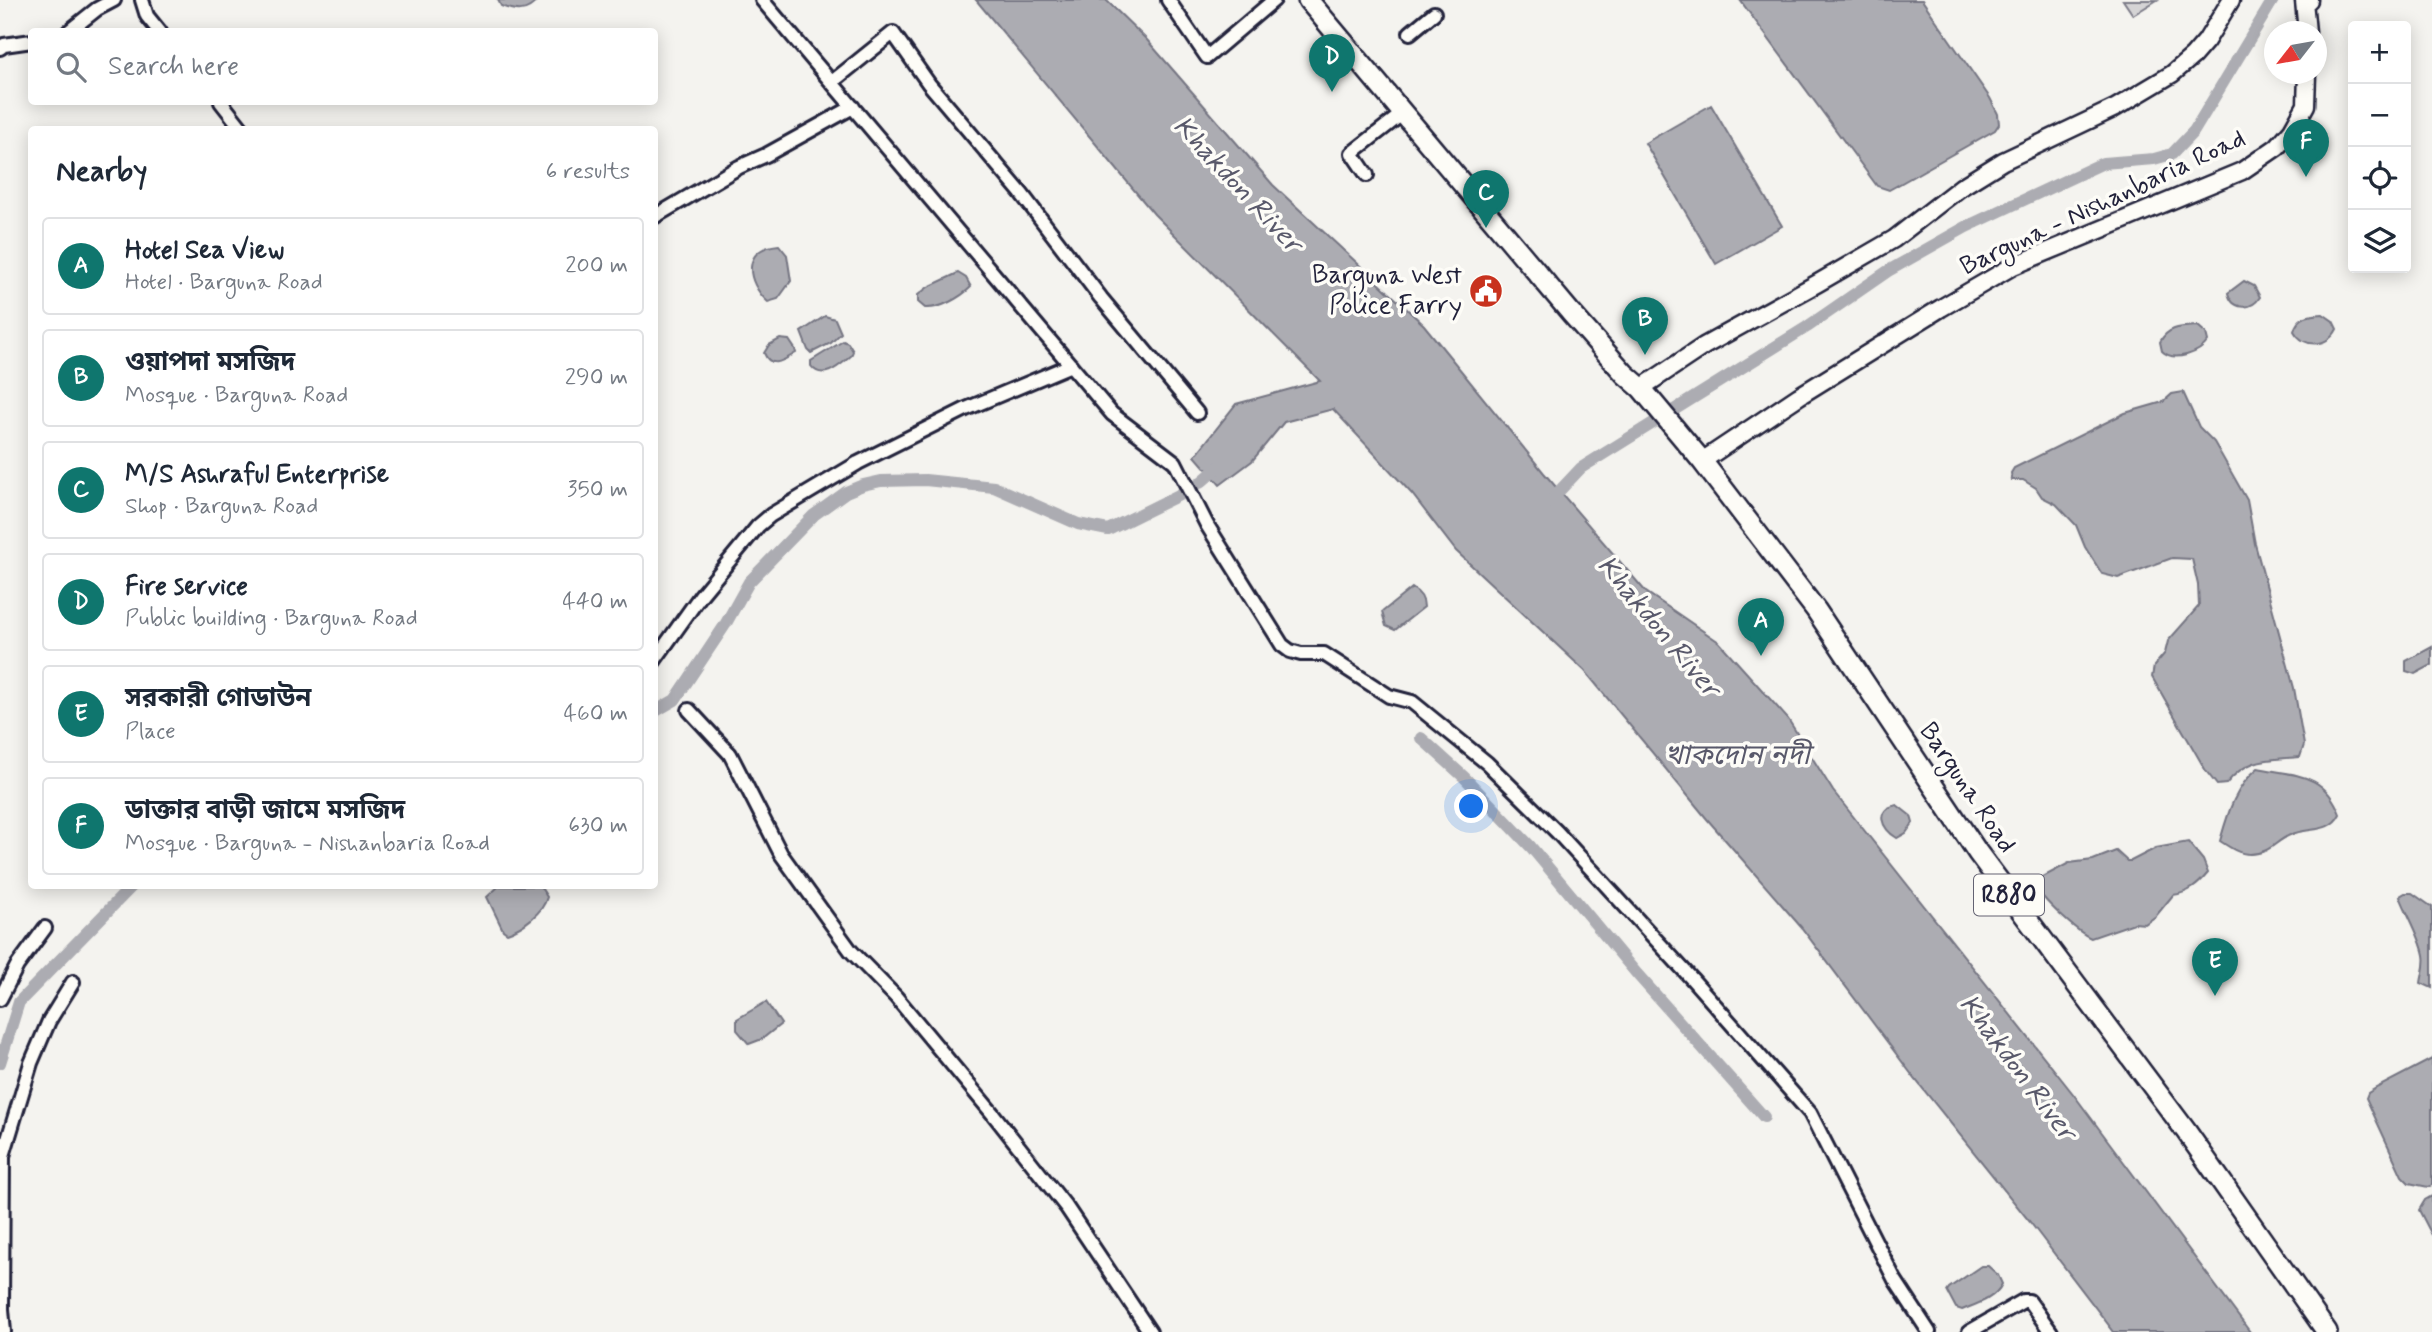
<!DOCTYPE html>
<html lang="en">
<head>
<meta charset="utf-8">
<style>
	:root { --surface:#fff; --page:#f2f2f3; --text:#1f2937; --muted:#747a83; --line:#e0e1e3; --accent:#0f766e }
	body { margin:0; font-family:Mynerve,"Noto Sans Bengali",sans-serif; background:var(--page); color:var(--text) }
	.controls { position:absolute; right:21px; top:21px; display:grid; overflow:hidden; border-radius:7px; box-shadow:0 4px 18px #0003 }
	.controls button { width:63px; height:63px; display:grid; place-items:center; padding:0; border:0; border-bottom:2px solid var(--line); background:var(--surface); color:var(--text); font:35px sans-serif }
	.compass { position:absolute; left:2264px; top:21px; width:63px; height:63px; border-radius:50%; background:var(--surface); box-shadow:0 4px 18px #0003; rotate:239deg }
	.you { position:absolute; left:1472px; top:807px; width:24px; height:24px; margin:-18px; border:5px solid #fff; border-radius:50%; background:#1a73e8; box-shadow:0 0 0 10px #1a73e833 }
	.badge { display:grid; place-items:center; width:46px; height:46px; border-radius:50%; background:var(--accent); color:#fff; font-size:23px; font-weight:700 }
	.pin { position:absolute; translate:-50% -58px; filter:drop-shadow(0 2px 4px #0008) }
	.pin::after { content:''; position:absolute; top:37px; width:24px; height:21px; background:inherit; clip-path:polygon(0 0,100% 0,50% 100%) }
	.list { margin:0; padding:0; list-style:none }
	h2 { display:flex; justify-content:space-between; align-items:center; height:91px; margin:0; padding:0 28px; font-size:30px }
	h2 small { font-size:23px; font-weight:400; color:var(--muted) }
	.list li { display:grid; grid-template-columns:46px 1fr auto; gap:21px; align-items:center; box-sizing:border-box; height:98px; margin:0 14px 14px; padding:0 14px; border:2px solid var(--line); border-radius:7px }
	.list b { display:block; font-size:26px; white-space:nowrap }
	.list p { margin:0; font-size:23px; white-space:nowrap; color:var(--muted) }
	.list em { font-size:23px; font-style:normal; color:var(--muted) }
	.icon { flex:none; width:38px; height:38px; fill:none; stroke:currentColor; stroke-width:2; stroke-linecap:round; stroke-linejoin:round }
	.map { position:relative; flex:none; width:2432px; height:1332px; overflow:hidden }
	.search { position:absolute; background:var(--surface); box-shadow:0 4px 18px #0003; left:28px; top:28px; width:630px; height:77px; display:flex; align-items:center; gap:18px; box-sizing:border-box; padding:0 24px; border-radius:7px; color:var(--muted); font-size:26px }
	.panel { position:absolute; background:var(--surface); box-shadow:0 4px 18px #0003; left:28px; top:126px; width:630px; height:763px; border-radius:7px }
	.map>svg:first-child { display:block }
</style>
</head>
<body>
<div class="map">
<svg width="2432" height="1332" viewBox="0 0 2432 1332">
	<rect width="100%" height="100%" fill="#f4f3ef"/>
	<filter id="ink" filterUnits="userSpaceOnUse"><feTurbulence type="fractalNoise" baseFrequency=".0143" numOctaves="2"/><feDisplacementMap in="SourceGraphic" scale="14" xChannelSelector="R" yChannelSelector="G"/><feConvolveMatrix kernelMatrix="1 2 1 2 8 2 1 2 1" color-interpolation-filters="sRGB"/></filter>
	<g filter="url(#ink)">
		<path fill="#d5d4d5" stroke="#7c7b88" stroke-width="2" d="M 2123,0 L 2157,0 L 2133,15 Z"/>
		<path fill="#acacb2" stroke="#757582" stroke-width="2" d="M 498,0 L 537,0 C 527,14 515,11 501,6 Z
			M 976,0 L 1106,0 L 1147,40 L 1273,185 L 1424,325 L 1544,473 L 1646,592 L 1719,642 L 1788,719 L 1833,791 L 2074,1095 L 2250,1332 L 2114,1332 L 2030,1222 L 1915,1079 L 1801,927 L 1707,819 L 1585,671 L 1456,551 L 1412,494 L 1333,409 L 1284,422 L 1252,461 L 1220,485 L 1195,456 L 1236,404 L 1320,381 L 1154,214 Z
			M 1740,0 L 1922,0 L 1990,98 L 1998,114 L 1999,124 L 1995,130 L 1898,185 L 1889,190 L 1877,186 Z
			M 1711,105 L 1782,226 L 1716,264 L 1645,143 Z
			M 779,245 L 787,255 L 791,281 L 778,299 L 768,302 C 746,282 741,248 779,245 Z
			M 958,273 L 966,278 L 971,287 C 960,298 940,309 925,308 L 918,302 L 918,295 L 928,287 Z
			M 2244,281 L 2254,286 L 2260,297 C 2251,311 2232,310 2228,293 Z
			M 2323,314 L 2333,321 L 2337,329 C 2328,347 2304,349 2294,331 C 2298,316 2309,315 2323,314 Z
			M 825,316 L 835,319 L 841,333 L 831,343 L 811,353 L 808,350 L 801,332 Z
			M 2198,326 L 2206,333 L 2208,341 C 2200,353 2174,363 2162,351 L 2160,342 C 2168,326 2182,327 2198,326 Z
			M 780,339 L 789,340 L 795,349 L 796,353 C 784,360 771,370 764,353 L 769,345 Z
			M 843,341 L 848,343 L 853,351 L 851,356 C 840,365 823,382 811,366 L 811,361 Z
			M 2183,392 L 2199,427 L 2214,442 L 2247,500 L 2255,544 L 2294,688 L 2304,745 L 2300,757 C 2267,760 2248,757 2226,784 L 2217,785 L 2206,771 L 2152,677 L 2154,666 L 2165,653 L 2168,641 L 2199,606 L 2198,585 L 2192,559 L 2172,558 L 2118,578 L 2102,574 L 2085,547 L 2076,525 L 2056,504 L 2042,497 L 2036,488 L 2023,480 L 2012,480 L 2011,473 L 2014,468 L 2125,413 L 2163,402 L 2172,394 Z
			M 1412,588 C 1419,592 1424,598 1424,607 L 1395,630 L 1386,626 L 1382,612 Z
			M 2432,647 L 2432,665 L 2415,674 L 2406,671 L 2406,661 Z
			M 2258,768 C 2295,776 2324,772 2340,814 C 2329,835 2308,826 2290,835 C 2274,842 2271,853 2250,854 C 2239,854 2229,847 2220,841 C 2228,813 2235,787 2258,768 Z
			M 1897,805 L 1911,816 L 1913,823 L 1906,833 L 1897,838 C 1881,829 1874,809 1897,805 Z
			M 2188,842 L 2203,860 L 2208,873 C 2198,885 2189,893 2173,895 L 2156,916 L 2145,924 L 2134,923 L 2091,938 C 2077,932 2041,899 2035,885 L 2039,879 L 2069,863 L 2093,860 L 2116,851 L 2127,861 L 2131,861 L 2156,848 Z
			M 499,886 L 540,886 L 547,897 C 543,913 522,928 507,933 L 503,930 L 487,897 Z
			M 2405,893 L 2412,893 L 2432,907 L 2432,988 L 2421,983 C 2422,974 2426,965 2424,955 C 2420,935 2407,915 2400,896 Z
			M 766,1002 L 781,1024 L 762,1039 L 749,1044 L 737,1030 L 737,1019 Z
			M 2432,1059 L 2432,1185 L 2428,1187 L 2409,1183 L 2402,1176 L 2366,1098 L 2368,1093 L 2376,1088 Z
			M 2432,1196 L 2432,1235 L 2419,1210 L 2425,1200 Z
			M 1981,1266 L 1988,1266 L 1998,1275 L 2002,1284 C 1995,1299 1976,1304 1962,1310 L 1956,1308 L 1947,1291 L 1949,1288 Z"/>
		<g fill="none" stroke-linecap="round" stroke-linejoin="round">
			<path stroke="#acacb2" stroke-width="12" d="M 1200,483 L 1221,465
				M 1548,503 L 1581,468 L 1807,327 L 1888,271 L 1966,227 L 2103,163 L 2154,159 L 2172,154 L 2194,131 L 2273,0
				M 654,712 L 675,700 L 725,625 L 749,582 L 814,515 L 846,492 L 863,485 L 881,481 L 925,480 L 994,487 L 1078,524 L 1108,530 L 1183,493
				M 1421,738 L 1464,777 L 1531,847 L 1637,974 L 1764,1117
				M 0,1063 L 19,1002 L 132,886"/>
			<g stroke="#22223b" stroke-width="18">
				<path id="minor" d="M 142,0 L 147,16 L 160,32
					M 762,0 L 1112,414 L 1175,462 L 1207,525 L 1282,645 L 1290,651 L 1301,654 L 1324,654 L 1389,696 L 1412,702 L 1487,763 L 1557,832 L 1692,979 L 1810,1113 L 1895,1280 L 1929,1332
					M 1168,0 L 1207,57 L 1274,0
					M 68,32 L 97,9 L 114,0
					M 1410,33 L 1434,13
					M 0,48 L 4,45 L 32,41
					M 832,82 L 893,33 L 929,84 L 1021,193 L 1101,298 L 1197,413
					M 221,102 L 243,130
					M 1367,175 L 1352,153 L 1403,113
					M 654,217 L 739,167 L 766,155 L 853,107
					M 654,661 L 701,595 L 758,526 L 771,515 L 858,463 L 966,409 L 1071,365
					M 689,710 L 730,754 L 781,854 L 835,929 L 851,951 L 896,997 L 993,1114 L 1067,1208 L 1150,1332
					M 0,999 L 17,966 L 45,928
					M 4,1332 L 2,1309 L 3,1156 L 31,1063 L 49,1021 L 73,982
					M 1969,1332 L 2023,1301 L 2029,1301 L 2051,1332"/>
			</g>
			<g stroke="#22223b" stroke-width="21">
				<path id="tertiary" d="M 2307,32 L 2304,1 L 2309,0
					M 1641,388 L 1704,346 L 1818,283 L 1894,239 L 1961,187 L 2003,161 L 2115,108 L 2172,74 L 2193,56 L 2206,41 L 2231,0
					M 1702,461 L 1799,396 L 1941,308 L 2013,266 L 2242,171 L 2277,147 L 2292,130 L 2306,105 L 2307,74"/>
			</g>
			<g stroke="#22223b" stroke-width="24">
				<path id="primary" d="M 1308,0 L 1571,313 L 1625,374 L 1641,388 L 1702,461 L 1816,610 L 1978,853 L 2186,1131 L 2327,1332"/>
			</g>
			<use href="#minor" stroke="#fdfcf7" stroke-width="12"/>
			<use href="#tertiary" stroke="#fdfcf7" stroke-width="16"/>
			<use href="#primary" stroke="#fdfcf7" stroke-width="19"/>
		</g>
	</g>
	<defs>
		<g id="civic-disc" transform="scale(1.75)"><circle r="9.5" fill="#c8321e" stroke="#fdfcf7"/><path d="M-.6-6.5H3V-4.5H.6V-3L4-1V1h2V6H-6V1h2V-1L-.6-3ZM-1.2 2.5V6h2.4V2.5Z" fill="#fff"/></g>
	</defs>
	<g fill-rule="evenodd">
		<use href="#civic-disc" x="1486" y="291"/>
	</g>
	<g text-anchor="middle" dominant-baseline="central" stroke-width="7" stroke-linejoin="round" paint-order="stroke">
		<rect fill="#fdfcf7" stroke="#646373" stroke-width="2" x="1974" y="874.5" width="70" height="41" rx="5"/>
		<g font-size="24" font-weight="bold" fill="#22223b">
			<text x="2009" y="895">R880</text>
		</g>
		<g font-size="26" fill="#22223b" stroke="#fdfcf7">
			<text transform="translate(2103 203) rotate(-25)">Barguna - Nishanbaria Road</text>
			<text transform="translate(1967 788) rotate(56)">Barguna Road</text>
		</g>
		<g font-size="26" fill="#22223b" stroke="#fdfcf7" text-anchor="end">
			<text x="1462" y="276">Barguna West<tspan x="1462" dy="30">Police Farry</tspan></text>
		</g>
		<g font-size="28" font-style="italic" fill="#59596b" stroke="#fdfcf7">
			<text transform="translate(1237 185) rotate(47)">Khakdon River</text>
			<text transform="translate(1658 627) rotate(50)">Khakdon River</text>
			<text x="1737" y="756">খাকদোন নদী</text>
			<text transform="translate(2017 1068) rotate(53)">Khakdon River</text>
		</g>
	</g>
</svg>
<div class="controls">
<button>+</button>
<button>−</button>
<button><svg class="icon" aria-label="locate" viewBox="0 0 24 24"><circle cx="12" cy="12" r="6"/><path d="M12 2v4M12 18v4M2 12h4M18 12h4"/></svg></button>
<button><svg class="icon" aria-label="layers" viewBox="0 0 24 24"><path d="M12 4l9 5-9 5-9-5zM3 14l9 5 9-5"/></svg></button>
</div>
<svg class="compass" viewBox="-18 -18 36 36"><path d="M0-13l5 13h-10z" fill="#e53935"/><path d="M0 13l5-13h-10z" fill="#747a83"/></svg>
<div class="you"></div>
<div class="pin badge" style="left:1761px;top:656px">A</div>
<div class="pin badge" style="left:1645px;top:355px">B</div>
<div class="pin badge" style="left:1486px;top:228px">C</div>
<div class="pin badge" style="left:1332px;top:92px">D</div>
<div class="pin badge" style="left:2215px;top:996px">E</div>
<div class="pin badge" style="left:2306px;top:177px">F</div>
<div class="search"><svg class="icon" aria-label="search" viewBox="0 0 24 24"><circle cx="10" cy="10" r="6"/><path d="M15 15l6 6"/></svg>Search here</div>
<section class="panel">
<h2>Nearby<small>6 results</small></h2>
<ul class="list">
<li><span class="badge">A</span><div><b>Hotel Sea View</b><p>Hotel · Barguna Road</p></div><em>200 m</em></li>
<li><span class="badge">B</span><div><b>ওয়াপদা মসজিদ</b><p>Mosque · Barguna Road</p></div><em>290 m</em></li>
<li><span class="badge">C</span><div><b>M/S Ashraful Enterprise</b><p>Shop · Barguna Road</p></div><em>350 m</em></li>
<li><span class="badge">D</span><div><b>Fire service</b><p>Public building · Barguna Road</p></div><em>440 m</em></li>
<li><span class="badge">E</span><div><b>সরকারী গোডাউন</b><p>Place</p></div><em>460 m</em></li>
<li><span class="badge">F</span><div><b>ডাক্তার বাড়ী জামে মসজিদ</b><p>Mosque · Barguna - Nishanbaria Road</p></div><em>630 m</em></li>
</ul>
</section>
</div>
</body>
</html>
